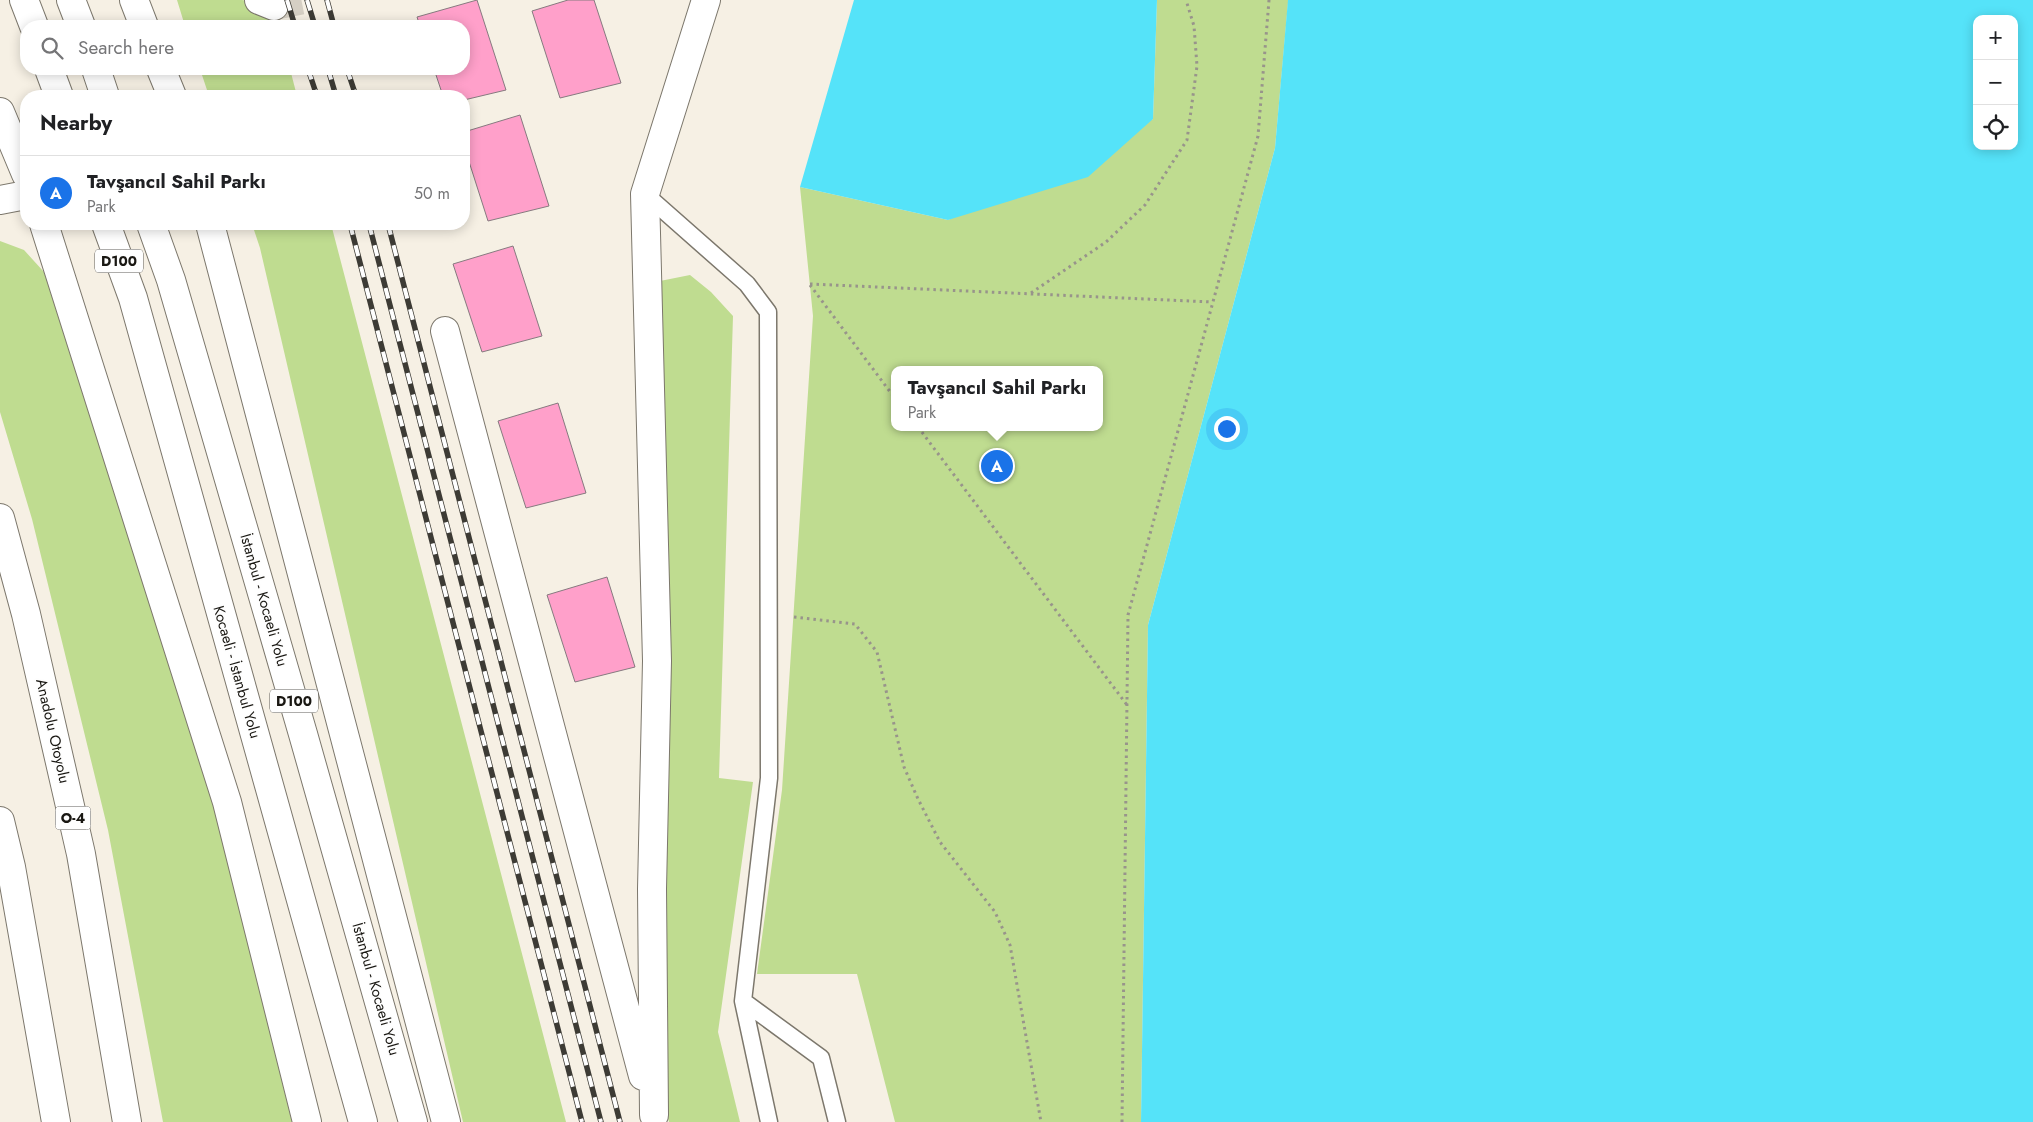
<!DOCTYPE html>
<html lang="en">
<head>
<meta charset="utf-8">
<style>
	:root { --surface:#fff; --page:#f2f2f2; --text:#202124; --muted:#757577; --line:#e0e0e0; --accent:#1a73e8 }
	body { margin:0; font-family:Jost,sans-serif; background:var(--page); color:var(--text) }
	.controls { position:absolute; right:15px; top:15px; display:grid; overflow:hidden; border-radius:10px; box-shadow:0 2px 12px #0003 }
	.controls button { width:45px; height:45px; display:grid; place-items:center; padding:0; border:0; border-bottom:1px solid var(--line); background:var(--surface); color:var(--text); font:25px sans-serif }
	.you { position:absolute; left:1226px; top:428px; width:18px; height:18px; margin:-12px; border:4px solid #fff; border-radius:50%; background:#1a73e8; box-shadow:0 0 0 8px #1a73e833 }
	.badge { display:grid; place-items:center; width:32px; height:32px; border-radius:50%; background:var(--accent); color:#fff; font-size:16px; font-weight:700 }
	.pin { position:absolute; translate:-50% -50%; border:2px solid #fff; box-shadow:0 1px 5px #0006 }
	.popup { position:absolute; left:891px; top:366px; width:212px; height:65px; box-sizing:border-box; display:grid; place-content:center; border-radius:10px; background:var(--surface); filter:drop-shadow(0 1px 4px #0005); font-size:16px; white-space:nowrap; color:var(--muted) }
	.popup b { font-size:19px; color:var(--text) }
	.popup::after { content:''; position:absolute; left:50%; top:100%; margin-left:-10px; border:10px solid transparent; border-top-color:var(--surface) }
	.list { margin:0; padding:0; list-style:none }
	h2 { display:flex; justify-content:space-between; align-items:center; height:65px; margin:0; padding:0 20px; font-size:21px }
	h2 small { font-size:16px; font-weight:400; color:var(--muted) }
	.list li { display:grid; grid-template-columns:32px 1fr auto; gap:15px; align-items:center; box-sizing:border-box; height:75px; padding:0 20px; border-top:1px solid var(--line) }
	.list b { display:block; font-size:19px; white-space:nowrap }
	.list p { margin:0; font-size:16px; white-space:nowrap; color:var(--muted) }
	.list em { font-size:16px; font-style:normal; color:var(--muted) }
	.icon { flex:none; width:28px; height:28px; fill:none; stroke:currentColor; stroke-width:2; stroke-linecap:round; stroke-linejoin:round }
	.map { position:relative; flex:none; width:2033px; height:1122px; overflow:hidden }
	.search { position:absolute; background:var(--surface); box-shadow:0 2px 12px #0003; left:20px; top:20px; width:450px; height:55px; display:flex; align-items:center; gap:12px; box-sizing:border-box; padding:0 18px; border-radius:20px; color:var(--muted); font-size:19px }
	.panel { position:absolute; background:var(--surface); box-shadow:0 2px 12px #0003; left:20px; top:90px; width:450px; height:140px; border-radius:20px }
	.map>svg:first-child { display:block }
</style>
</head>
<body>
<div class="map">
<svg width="2033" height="1122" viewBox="0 0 2033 1122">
	<rect width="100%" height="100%" fill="#f6f0e4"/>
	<path fill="#bfdc90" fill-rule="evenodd" d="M 177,0 L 242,0 L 274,6 L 279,26 L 185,26 Z
		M 1157,0 L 1288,0 L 1288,3 L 1275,148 L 1148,625 L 1141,1122 L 895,1122 L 857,974 L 757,974 L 782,790 L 813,316 L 800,187 L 948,220 L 1153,119 ZM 894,370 L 1100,370 L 1100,427 L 894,427 Z
		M 200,69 L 290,69 L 297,96 L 209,96 Z
		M 252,224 L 331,224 L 566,1122 L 463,1122 L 260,248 Z
		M 0,241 L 24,250 L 44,272 L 217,817 L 292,1122 L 163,1122 L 108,830 L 32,519 L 0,412 Z
		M 690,275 L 711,292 L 733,316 L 719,778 L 753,782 L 718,1032 L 740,1122 L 669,1122 L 661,1092 L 655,282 Z"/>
	<path fill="#55e3f9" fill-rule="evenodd" d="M 854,0 L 1157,0 L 1153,119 L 1088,177 L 948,220 L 800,187 Z
		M 1288,0 L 2033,0 L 2033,1122 L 1141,1122 L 1148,625 L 1275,148 ZM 1977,19 L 2014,19 L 2014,146 L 1977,146 Z"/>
	<path fill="#ffa0ca" stroke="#867a7f" d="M 477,0 L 506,90 L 464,100 L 464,96 L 443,96 L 434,69 L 464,69 L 464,26 L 420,26 L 417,17 Z
		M 568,0 L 594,0 L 621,83 L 560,98 L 532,11 Z
		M 520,115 L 549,206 L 488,221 L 464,146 L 464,132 Z
		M 513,246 L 542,336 L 482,352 L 453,264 Z
		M 558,403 L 586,493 L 526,508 L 498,421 Z
		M 607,577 L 635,667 L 575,682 L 547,595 Z"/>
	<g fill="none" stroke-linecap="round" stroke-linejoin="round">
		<path stroke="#d5cfc4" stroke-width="28" stroke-dasharray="28 14" stroke-linecap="butt" d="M 274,6 L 304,0"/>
		<g stroke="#7c776c" stroke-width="19">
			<path id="service" d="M 645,194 L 747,284 L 768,312 L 769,778 L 743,1001 L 769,1122
				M 743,1001 L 821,1058 L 837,1122"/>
		</g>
		<g stroke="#7c776c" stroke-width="30">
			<path id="minor" d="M 259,0 L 274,6
				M 445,331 L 643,1076
				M 654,1115 L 652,889 L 657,661 L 645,194 L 706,0"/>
		</g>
		<g stroke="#7c776c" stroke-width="30">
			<path id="secondary" d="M 0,200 L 26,195"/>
		</g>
		<g stroke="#7c776c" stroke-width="30">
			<path id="trunk" d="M 24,0 L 34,26
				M 71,0 L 81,26
				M 134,0 L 144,26
				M 49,69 L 59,96
				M 96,69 L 105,96
				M 161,69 L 172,96
				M 0,112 L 26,174
				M 44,224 L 227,802 L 307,1122
				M 106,224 L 133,298 L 363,1122
				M 151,224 L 171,280 L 303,734 L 413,1122
				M 210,224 L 446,1122"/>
		</g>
		<g stroke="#7c776c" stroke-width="30">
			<path id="motorway" d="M 0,518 L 26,614 L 81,854 L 127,1122
				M 0,821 L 11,867 L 56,1122"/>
		</g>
		<path stroke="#98948b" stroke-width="3" stroke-dasharray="2.5 4" stroke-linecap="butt" d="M 810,284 L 1212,302
			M 810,285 L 894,397
			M 1031,293 L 1106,242 L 1145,205 L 1187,140 L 1197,66 L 1194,26 L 1186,0
			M 918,427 L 1127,705
			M 794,617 L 855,624 L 877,652 L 904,767 L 918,799 L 940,842 L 995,912 L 1010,945 L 1041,1122
			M 1122,1122 L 1128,615 L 1258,136 L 1269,0"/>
		<use href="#service" stroke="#fff" stroke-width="16"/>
		<use href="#minor" stroke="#fff" stroke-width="28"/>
		<use href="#secondary" stroke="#fff" stroke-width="28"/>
		<use href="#trunk" stroke="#fff" stroke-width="28"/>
		<use href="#motorway" stroke="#fff" stroke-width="28"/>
		<g stroke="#3d3b35" stroke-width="5.5">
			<path id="rail" d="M 287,0 L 295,26
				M 307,0 L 315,26
				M 327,0 L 334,26
				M 308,69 L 317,96
				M 328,69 L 336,96
				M 347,69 L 356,96
				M 350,224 L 582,1122
				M 369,224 L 601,1122
				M 388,224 L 620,1122"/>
		</g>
		<use href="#rail" stroke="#fefefe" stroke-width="4" stroke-dasharray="11" stroke-linecap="butt"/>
	</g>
	<g text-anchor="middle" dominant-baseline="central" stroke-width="4" stroke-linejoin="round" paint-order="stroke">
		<g fill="#fefefe" stroke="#5e5c59" stroke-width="1">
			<rect x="95" y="249.5" width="48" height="23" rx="4"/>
			<rect x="270" y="689.5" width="48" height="23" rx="4"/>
			<rect x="55.5" y="806.5" width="35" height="23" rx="4"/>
		</g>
		<g font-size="14" font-weight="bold" fill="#191712">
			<text x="119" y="261">D100</text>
			<text x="294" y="701">D100</text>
			<text x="73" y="818">O-4</text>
		</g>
		<g font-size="15" fill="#191712" stroke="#fefefe">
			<text transform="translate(264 600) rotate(74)">İstanbul - Kocaeli Yolu</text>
			<text transform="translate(237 672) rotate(74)">Kocaeli - İstanbul Yolu</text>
			<text transform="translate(53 731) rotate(77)">Anadolu Otoyolu</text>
			<text transform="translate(376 989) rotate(74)">İstanbul - Kocaeli Yolu</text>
		</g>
	</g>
</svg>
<div class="controls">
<button>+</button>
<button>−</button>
<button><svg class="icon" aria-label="locate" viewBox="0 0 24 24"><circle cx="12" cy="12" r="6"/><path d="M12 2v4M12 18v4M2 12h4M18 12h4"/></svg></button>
</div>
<div class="you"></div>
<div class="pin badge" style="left:997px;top:466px">A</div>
<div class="popup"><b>Tavşancıl Sahil Parkı</b>Park</div>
<div class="search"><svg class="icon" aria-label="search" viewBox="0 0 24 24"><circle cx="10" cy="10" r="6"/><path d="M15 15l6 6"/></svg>Search here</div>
<section class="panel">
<h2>Nearby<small></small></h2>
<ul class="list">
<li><span class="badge">A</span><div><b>Tavşancıl Sahil Parkı</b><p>Park</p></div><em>50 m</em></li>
</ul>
</section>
</div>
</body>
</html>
